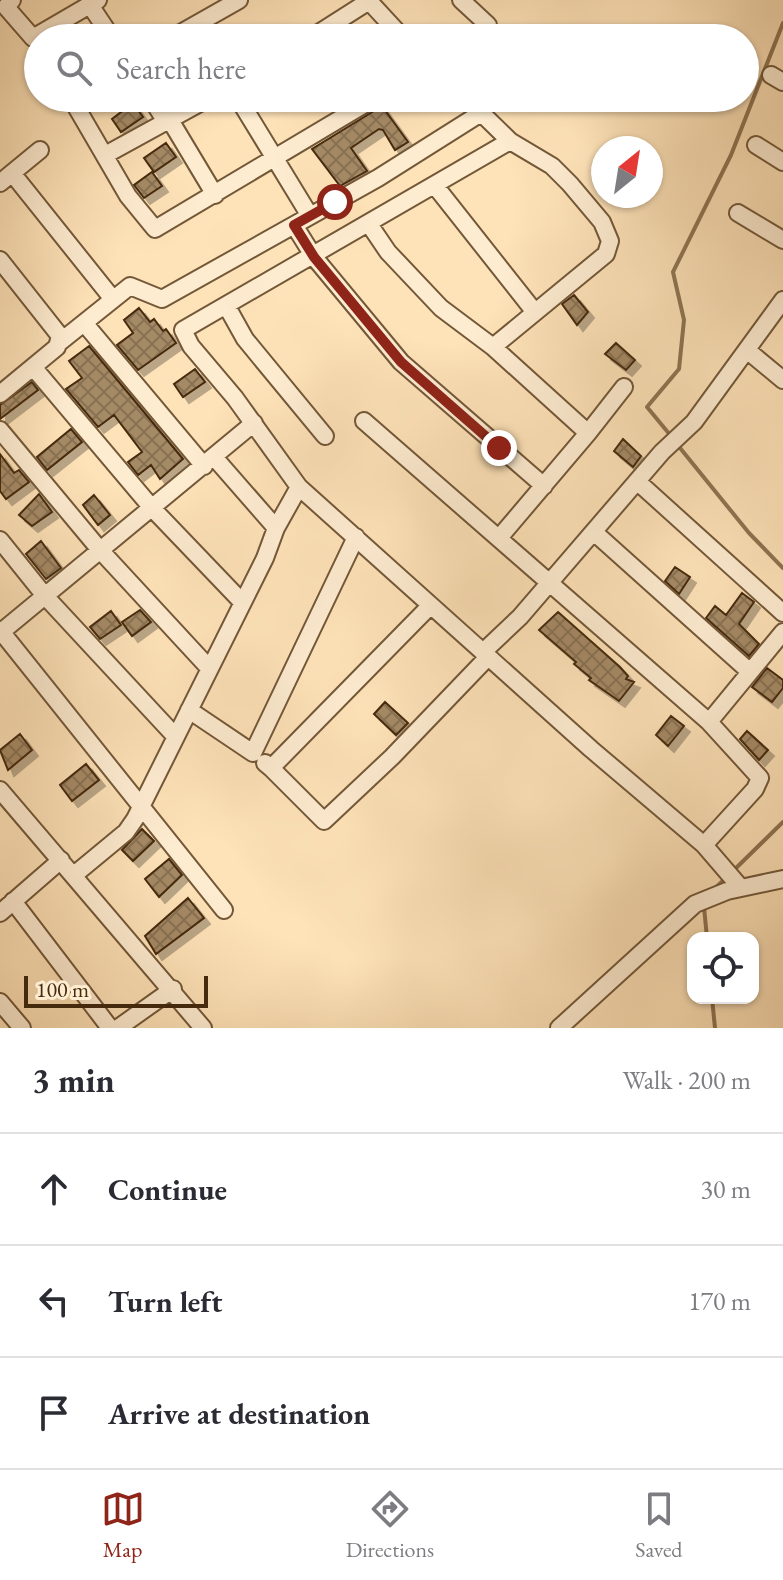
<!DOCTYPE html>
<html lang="en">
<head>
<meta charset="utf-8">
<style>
	:root { --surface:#fff; --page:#f7f7f7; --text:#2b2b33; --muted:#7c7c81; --line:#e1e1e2; --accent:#8f2418 }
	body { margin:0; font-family:"EB Garamond",serif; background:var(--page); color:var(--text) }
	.controls { position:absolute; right:24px; bottom:24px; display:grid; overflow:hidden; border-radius:16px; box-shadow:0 2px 6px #0004 }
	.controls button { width:72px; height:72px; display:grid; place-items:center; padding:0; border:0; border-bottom:2px solid var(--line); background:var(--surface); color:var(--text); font:40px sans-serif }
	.compass { position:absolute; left:591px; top:136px; width:72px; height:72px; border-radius:50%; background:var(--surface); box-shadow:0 2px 6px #0004; rotate:30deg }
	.scale { position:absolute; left:24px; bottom:20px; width:184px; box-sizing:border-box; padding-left:8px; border:4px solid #452a0e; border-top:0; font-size:22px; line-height:28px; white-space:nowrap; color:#452a0e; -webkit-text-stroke:6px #feecd1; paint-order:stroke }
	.stop { position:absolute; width:24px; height:24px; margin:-18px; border:6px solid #8f2418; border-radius:50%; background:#fff }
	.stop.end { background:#8f2418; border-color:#fff; box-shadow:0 2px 8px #0008 }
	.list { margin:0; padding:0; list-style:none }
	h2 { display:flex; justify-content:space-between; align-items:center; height:104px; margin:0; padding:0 32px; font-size:34px }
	h2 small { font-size:26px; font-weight:400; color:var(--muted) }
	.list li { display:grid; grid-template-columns:52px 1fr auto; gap:24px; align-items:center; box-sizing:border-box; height:112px; padding:0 32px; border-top:2px solid var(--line) }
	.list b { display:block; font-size:30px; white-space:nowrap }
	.list em { font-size:26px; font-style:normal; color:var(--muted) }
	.icon { flex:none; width:44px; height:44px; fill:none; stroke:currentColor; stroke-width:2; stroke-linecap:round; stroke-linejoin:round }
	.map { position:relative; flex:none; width:783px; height:1028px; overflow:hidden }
	.search { position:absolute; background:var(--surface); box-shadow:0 2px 6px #0004; left:24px; right:24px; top:24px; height:88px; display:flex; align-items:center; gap:20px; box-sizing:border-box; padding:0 28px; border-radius:44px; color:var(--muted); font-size:30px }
	.sheet { height:440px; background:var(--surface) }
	nav { display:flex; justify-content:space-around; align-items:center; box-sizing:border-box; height:112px; border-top:2px solid var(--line); background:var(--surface); font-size:22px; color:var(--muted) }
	nav a { display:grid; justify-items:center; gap:4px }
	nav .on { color:var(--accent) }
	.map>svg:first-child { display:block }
</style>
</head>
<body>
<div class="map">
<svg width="783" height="1028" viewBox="0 0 783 1028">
	<defs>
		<pattern id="building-cross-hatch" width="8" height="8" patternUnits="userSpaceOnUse" patternTransform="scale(2)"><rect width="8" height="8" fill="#a58a66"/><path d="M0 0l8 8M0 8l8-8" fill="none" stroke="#887152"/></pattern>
		<filter id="shadow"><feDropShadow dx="6" dy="6" stdDeviation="0" flood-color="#0004"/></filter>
	</defs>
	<rect width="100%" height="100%" fill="#fee2b8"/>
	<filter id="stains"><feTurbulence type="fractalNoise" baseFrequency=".0025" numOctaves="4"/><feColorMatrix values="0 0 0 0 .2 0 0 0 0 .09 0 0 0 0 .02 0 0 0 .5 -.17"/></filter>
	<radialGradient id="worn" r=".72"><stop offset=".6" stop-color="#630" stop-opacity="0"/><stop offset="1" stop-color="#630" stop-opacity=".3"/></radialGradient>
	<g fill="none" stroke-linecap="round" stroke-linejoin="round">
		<path stroke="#8e7351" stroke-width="4" d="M 671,436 L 647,407 L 679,369 L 684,320 L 673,272 L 731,155 L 783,23
			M 676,443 L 749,533 L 783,568
			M 733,871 L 783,822
			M 713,890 L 727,877
			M 704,907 L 707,938
			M 712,998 L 715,1028"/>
	</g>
	<path fill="url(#building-cross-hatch)" stroke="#452a0e" stroke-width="2" filter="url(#shadow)" d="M 133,103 L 143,117 L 121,132 L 112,119 Z
		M 382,106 L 408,142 L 395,150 L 383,130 L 379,129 L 351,148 L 367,171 L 340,186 L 312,149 Z
		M 166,143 L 176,157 L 154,172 L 144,158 Z
		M 152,172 L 162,186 L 144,198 L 134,185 Z
		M 574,295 L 588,312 L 577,325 L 562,304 Z
		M 139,308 L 150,322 L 154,319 L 163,331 L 166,329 L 176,343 L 138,370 L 117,345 L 133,333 L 124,320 Z
		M 616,343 L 635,360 L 626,370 L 605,354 Z
		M 89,346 L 183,459 L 160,479 L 151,465 L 138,475 L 128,462 L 142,452 L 114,415 L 98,427 L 66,389 L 82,378 L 69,361 Z
		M 195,369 L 205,382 L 183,397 L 174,384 Z
		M 32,382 L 38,390 L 0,419 L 0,405 Z
		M 71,429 L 82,442 L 47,470 L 37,457 Z
		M 623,439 L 641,456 L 633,467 L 614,451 Z
		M 0,454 L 14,473 L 19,470 L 29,482 L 6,499 L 0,491 Z
		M 39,494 L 52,512 L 32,526 L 19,515 Z
		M 94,495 L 110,515 L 98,525 L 83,505 Z
		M 41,541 L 61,568 L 46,579 L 26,554 Z
		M 675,567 L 690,577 L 679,594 L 665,581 Z
		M 742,593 L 754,602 L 739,624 L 759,644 L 749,656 L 706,618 L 715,606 L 726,615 Z
		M 140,610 L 151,622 L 132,636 L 122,622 Z
		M 111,611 L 121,625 L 100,639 L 90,627 Z
		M 558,612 L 620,667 L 628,676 L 626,679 L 634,682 L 619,701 L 589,680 L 591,678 L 574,664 L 576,662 L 539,630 Z
		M 767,668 L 783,680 L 783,688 L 772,702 L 752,687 Z
		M 385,702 L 408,723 L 396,735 L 374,714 Z
		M 671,716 L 684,726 L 668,746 L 656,735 Z
		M 747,731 L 768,750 L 759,760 L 740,739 Z
		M 20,734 L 32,750 L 8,770 L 0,750 Z
		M 86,764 L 99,780 L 72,801 L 60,785 Z
		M 142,829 L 154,841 L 133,861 L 122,850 Z
		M 169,859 L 182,875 L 159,897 L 145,879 Z
		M 188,898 L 204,918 L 156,954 L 145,936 Z"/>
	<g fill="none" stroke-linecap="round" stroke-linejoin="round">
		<g stroke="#735838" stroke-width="20">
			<path id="minor" d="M 12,0 L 6,7 L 33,38 L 98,0
				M 368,0 L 403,38
				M 461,0 L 488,25
				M 90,5 L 112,38
				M 172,38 L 239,0
				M 311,38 L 369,1
				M 771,75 L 783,82
				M 71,98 L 128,196 L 155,229 L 375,98
				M 151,98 L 166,122
				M 238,98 L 310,216
				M 466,98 L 510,141 L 552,166 L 570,184 L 602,222 L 610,241 L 606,254 L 493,347
				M 170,120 L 215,195
				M 756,145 L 783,162
				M 107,154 L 209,98
				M 12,173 L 40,150
				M 0,183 L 12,173 L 112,298
				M 436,187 L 534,311
				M 738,213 L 783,240
				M 369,224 L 388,252 L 441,308 L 493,347 L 588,433 L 499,538
				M 294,225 L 314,257 L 401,362 L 544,486
				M 0,260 L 60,336 L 57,347 L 0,394
				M 226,305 L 245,339 L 325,436
				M 85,324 L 204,466
				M 60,342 L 130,286 L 162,299 L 378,178 L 481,113
				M 748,351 L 783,380
				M 33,367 L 152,508 L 242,602
				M 364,421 L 709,722 L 760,778 L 755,789 L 704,845
				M 0,430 L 100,550 L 209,668
				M 588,433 L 624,387
				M 214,457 L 276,528
				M 639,483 L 783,613
				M 299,487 L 591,749 L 704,845 L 741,888
				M 595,533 L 749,671
				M 0,540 L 45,596 L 175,736
				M 0,630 L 224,910
				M 0,633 L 254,423
				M 483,652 L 520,617 L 662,452 L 694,422 L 783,300
				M 189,710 L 253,753 L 356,537
				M 709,722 L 783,632
				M 265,763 L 271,768 L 430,606
				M 271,768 L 324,821 L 392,757 L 488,657
				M 0,790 L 203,1028
				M 74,875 L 126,832 L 135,819 L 265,558 L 276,528 L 299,487 L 235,398 L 191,346 L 183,330 L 510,141
				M 13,901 L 110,1028
				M 0,913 L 61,860
				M 0,1002 L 22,1028
				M 118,1028 L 173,989
				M 559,1028 L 695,904 L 727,891 L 783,879"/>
		</g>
		<use href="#minor" stroke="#feecd1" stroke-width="16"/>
	</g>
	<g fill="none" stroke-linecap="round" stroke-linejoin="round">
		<path stroke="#8f2418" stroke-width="10" d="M 335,202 L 294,225 L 314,257 L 401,362 L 499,448"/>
	</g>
	<rect width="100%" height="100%" filter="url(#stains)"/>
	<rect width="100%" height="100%" fill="url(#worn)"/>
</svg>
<div class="controls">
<button><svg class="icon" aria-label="locate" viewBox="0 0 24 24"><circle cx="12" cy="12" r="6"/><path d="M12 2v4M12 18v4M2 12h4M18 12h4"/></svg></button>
</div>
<svg class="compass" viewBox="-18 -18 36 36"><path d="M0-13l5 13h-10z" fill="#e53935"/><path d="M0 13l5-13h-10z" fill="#7c7c81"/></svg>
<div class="scale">100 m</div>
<div class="stop" style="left:335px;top:202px"></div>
<div class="stop end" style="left:499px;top:448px"></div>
<div class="search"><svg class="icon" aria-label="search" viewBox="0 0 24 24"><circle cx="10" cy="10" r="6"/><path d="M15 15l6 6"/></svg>Search here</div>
</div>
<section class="sheet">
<h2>3 min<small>Walk · 200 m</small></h2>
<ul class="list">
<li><svg class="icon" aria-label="ahead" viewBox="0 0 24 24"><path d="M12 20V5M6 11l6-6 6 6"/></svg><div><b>Continue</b></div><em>30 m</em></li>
<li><svg class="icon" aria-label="left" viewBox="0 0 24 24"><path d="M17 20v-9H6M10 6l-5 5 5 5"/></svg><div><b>Turn left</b></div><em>170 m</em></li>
<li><svg class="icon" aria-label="arrive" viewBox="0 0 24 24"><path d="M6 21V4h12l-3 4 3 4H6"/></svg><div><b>Arrive at destination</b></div></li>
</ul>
</section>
<nav>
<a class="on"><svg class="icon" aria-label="map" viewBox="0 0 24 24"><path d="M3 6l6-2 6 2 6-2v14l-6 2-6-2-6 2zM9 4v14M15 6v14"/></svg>Map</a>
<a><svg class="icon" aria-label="directions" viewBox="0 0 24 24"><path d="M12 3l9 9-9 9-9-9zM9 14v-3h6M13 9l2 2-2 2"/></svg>Directions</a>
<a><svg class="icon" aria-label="saved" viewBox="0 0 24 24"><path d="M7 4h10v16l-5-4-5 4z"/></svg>Saved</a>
</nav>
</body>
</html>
